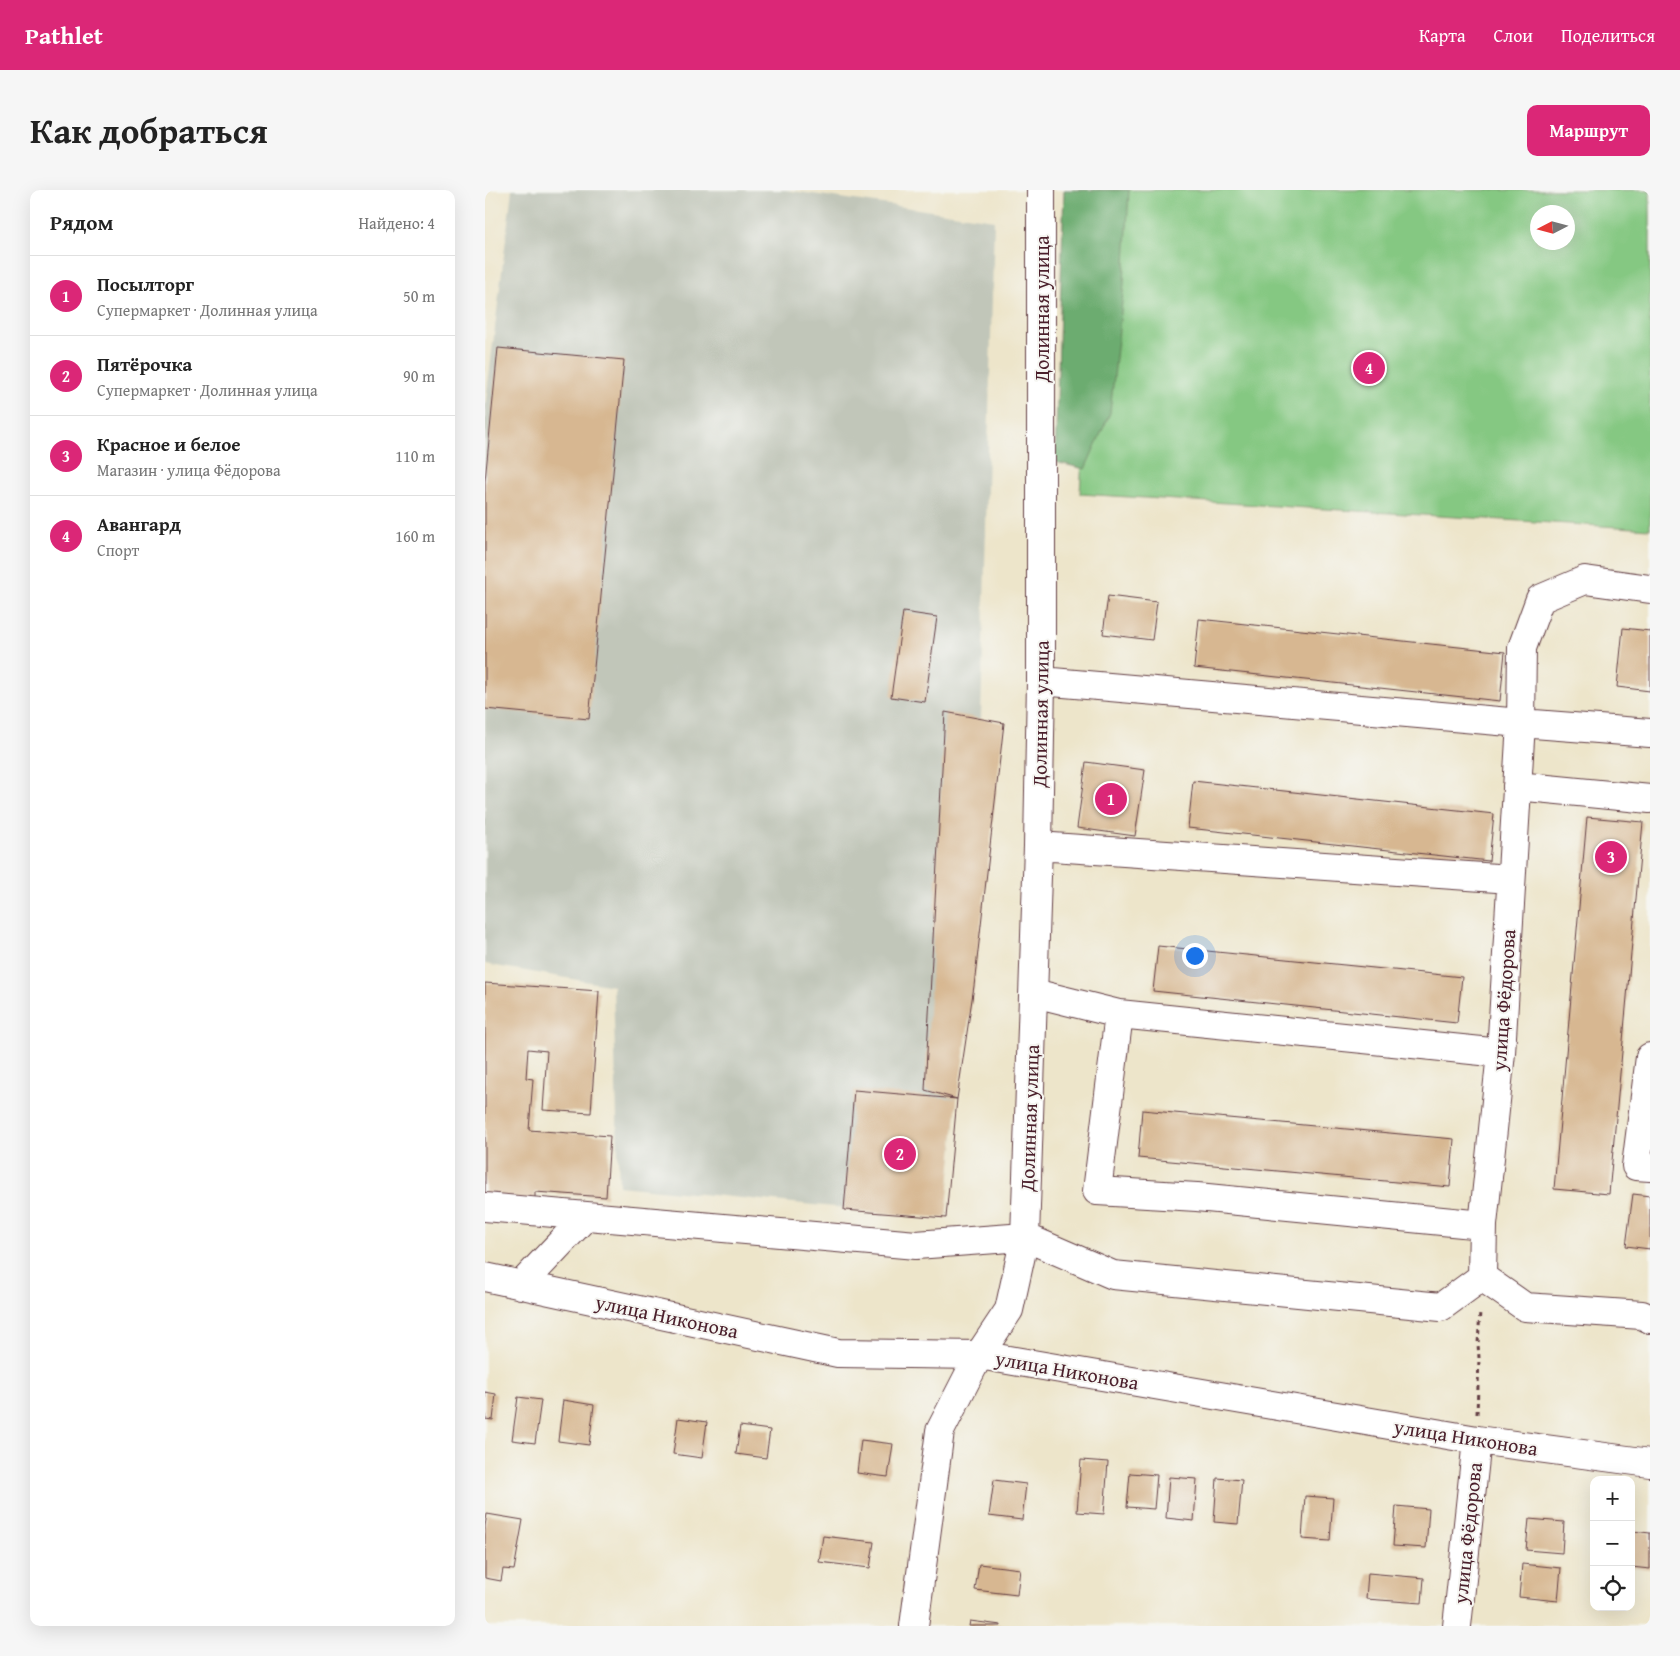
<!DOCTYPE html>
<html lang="ru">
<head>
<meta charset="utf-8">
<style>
	:root { --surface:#fff; --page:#f6f6f6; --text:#222; --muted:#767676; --line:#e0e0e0; --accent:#db2777 }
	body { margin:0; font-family:"Gentium Book Plus",serif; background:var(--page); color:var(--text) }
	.controls { position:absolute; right:15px; bottom:15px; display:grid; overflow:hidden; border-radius:10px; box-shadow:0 5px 20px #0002 }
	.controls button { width:45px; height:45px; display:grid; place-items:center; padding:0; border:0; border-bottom:1px solid var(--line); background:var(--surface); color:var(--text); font:25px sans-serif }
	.compass { position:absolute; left:1045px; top:15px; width:45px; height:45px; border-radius:50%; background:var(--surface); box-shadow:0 5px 20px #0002; rotate:264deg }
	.you { position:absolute; left:709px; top:765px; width:18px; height:18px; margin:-12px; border:4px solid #fff; border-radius:50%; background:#1a73e8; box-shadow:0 0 0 8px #1a73e833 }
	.badge { display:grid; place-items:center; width:32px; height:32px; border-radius:50%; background:var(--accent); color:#fff; font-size:16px; font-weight:700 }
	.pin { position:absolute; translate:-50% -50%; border:2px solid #fff; box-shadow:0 1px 5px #0006 }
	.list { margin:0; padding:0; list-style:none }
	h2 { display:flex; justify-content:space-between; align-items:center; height:65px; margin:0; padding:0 20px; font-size:21px }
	h2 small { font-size:16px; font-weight:400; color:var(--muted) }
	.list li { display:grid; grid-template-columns:32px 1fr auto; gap:15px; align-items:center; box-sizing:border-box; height:80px; padding:0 20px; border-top:1px solid var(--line) }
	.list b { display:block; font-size:19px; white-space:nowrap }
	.list p { margin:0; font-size:16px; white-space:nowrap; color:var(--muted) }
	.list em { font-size:16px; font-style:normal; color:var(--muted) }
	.icon { flex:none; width:28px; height:28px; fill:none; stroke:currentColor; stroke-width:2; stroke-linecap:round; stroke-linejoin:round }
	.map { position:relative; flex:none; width:1165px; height:1436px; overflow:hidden; border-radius:10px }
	header { display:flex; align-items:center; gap:30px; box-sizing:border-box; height:70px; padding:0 25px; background:var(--accent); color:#fff }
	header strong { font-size:24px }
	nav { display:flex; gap:28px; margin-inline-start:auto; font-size:18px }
	.intro { display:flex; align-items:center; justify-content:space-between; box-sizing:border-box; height:120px; padding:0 30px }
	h1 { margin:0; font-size:35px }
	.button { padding:12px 22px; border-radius:10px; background:var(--accent); color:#fff; font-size:18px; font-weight:700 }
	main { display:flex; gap:30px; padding:0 30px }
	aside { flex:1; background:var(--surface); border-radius:10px; box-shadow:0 5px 20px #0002 }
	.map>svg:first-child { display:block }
</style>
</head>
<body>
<header>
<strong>Pathlet</strong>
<nav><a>Карта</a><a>Слои</a><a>Поделиться</a></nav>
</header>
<div class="intro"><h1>Как добраться</h1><a class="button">Маршрут</a></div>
<main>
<aside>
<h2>Рядом<small>Найдено: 4</small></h2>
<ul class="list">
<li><span class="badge">1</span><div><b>Посылторг</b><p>Супермаркет · Долинная улица</p></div><em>50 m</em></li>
<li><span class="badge">2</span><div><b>Пятёрочка</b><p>Супермаркет · Долинная улица</p></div><em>90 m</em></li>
<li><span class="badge">3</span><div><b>Красное и белое</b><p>Магазин · улица Фёдорова</p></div><em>110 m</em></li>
<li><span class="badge">4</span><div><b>Авангард</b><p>Спорт</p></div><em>160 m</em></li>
</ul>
</aside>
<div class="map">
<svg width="1165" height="1436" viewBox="0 0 1165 1436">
	<rect width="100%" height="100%" fill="#f6f6f2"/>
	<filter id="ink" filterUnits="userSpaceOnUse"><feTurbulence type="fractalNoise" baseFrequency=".02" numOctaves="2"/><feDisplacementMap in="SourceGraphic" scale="10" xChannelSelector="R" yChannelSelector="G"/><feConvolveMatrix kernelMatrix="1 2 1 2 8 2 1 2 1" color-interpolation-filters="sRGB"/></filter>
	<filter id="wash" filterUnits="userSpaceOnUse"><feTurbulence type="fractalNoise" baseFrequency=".0096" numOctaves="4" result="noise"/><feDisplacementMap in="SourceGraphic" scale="20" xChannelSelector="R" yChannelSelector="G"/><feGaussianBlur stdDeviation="1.12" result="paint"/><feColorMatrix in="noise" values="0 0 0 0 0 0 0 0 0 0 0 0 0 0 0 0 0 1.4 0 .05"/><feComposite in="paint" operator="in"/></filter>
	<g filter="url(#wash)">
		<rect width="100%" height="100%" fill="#ede5ca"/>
		<path fill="#c1c6b9" d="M 27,0 L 300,0 L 509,30 L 489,796 L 472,909 L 461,1028 L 134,996 L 128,796 L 0,774 L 0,219 Z"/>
		<path fill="#85c882" stroke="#687456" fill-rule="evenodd" d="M 612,0 L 1165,0 L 1165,339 L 595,304 ZM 1052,22 L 1082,22 L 1082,52 L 1052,52 Z"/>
		<path fill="#6cac70" stroke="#5b664e" d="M 579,0 L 644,0 L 639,93 L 625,223 L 600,279 L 570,272 Z"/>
		<g id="blocks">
			<path fill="#d7b791" d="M 13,158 L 139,170 L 104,529 L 0,519 L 0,291 Z
				M 623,406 L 672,412 L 667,450 L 618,444 Z
				M 418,422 L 452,427 L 440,512 L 406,507 Z
				M 714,429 L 1020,462 L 1015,511 L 709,478 Z
				M 1138,438 L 1165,441 L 1165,501 L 1132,497 Z
				M 460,522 L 519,533 L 489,796 L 472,909 L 440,900 Z
				M 601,572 L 660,580 L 650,646 L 592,638 Z
				M 708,591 L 1009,624 L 1004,671 L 703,638 Z
				M 1102,627 L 1158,632 L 1124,1004 L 1069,999 Z
				M 673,756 L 977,787 L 972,833 L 668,801 Z
				M 0,793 L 114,801 L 106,923 L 58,920 L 62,861 L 43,859 L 41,888 L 48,889 L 44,940 L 125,946 L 121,1007 L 50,1002 L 50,1010 L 0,1006 Z
				M 369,900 L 472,909 L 461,1028 L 359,1020 Z
				M 657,920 L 969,949 L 965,997 L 653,968 Z
				M 1148,1004 L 1165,1006 L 1165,1059 L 1141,1056 Z
				M 0,1202 L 11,1204 L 8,1230 L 0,1229 Z
				M 33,1207 L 56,1210 L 50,1253 L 27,1250 Z
				M 78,1210 L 109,1215 L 104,1255 L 73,1251 Z
				M 193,1228 L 222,1232 L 217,1268 L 188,1264 Z
				M 255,1236 L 285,1240 L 281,1268 L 251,1264 Z
				M 376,1250 L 408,1254 L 403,1287 L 372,1283 Z
				M 596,1270 L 623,1272 L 619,1324 L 592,1322 Z
				M 645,1283 L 672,1285 L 669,1319 L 642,1317 Z
				M 684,1287 L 712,1289 L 709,1331 L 681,1328 Z
				M 732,1288 L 757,1290 L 753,1334 L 729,1332 Z
				M 509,1290 L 541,1294 L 537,1330 L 504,1326 Z
				M 820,1306 L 848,1308 L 845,1351 L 817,1349 Z
				M 911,1316 L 944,1319 L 941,1358 L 908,1356 Z
				M 2,1324 L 38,1330 L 29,1380 L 18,1379 L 16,1391 L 0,1388 L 0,1336 Z
				M 1044,1329 L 1079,1332 L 1077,1363 L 1041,1360 Z
				M 1147,1341 L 1165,1343 L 1165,1379 L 1146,1377 Z
				M 338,1346 L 389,1352 L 385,1378 L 334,1372 Z
				M 494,1374 L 535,1379 L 532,1405 L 490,1400 Z
				M 1037,1374 L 1076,1378 L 1073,1411 L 1034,1407 Z
				M 883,1383 L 939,1388 L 937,1413 L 881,1409 Z
				M 485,1431 L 516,1435 L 516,1436 L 484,1436 Z"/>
		</g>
	</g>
	<g filter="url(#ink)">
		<use href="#blocks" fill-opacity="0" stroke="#623d43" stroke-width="1"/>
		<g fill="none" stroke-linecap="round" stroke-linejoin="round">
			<g stroke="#623d43" stroke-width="30">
				<path id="minor" d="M 556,491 L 1036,533 L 1165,543
					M 1032,596 L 1165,609
					M 553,656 L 1026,689
					M 549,803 L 634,824 L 1016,863
					M 634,824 L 612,1001 L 712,1007 L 998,1035
					M 1165,867 L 1151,976 L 1165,977
					M 0,1017 L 431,1055 L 540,1047 L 628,1085 L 956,1117 L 997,1087
					M 0,1087 L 353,1163 L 494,1165 L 992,1250 L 1165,1273
					M 997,1087 L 998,1035 L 1016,863 L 1036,533 L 1037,458 L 1055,409 L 1100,390 L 1165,399
					M 997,1087 L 1040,1117 L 1157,1125 L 1165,1129
					M 36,1095 L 101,1026
					M 429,1436 L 455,1241 L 494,1165 L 524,1120 L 540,1047 L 553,656 L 556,491 L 556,0
					M 972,1436 L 992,1250"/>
			</g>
			<path stroke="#623d43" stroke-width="3" stroke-dasharray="4 4" stroke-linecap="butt" d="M 992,1224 L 994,1168 L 993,1154 L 995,1121"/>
			<use href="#minor" stroke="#fff" stroke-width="28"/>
		</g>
	</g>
	<g text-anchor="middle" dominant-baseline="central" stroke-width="4" stroke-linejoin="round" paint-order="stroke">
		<g font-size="20" fill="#4a1f2b" stroke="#f6f6f2">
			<text transform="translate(556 119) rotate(-90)">Долинная улица</text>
			<text transform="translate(555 524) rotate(-89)">Долинная улица</text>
			<text transform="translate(1018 810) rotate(-86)">улица Фёдорова</text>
			<text transform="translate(544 928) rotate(-88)">Долинная улица</text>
			<text transform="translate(182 1126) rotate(12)">улица Никонова</text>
			<text transform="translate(582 1180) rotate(10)">улица Никонова</text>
			<text transform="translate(981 1247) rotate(9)">улица Никонова</text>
			<text transform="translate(982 1343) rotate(-84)">улица Фёдорова</text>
		</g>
	</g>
</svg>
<div class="controls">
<button>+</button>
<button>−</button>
<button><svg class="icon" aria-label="locate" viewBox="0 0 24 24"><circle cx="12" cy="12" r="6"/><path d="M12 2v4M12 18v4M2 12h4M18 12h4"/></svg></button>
</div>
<svg class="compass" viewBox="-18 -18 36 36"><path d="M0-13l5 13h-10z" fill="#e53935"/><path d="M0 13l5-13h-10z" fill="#767676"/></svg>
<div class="you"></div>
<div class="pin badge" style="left:626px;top:609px">1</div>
<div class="pin badge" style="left:415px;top:964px">2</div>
<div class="pin badge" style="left:1126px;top:667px">3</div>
<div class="pin badge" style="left:884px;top:178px">4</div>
</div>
</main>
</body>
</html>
